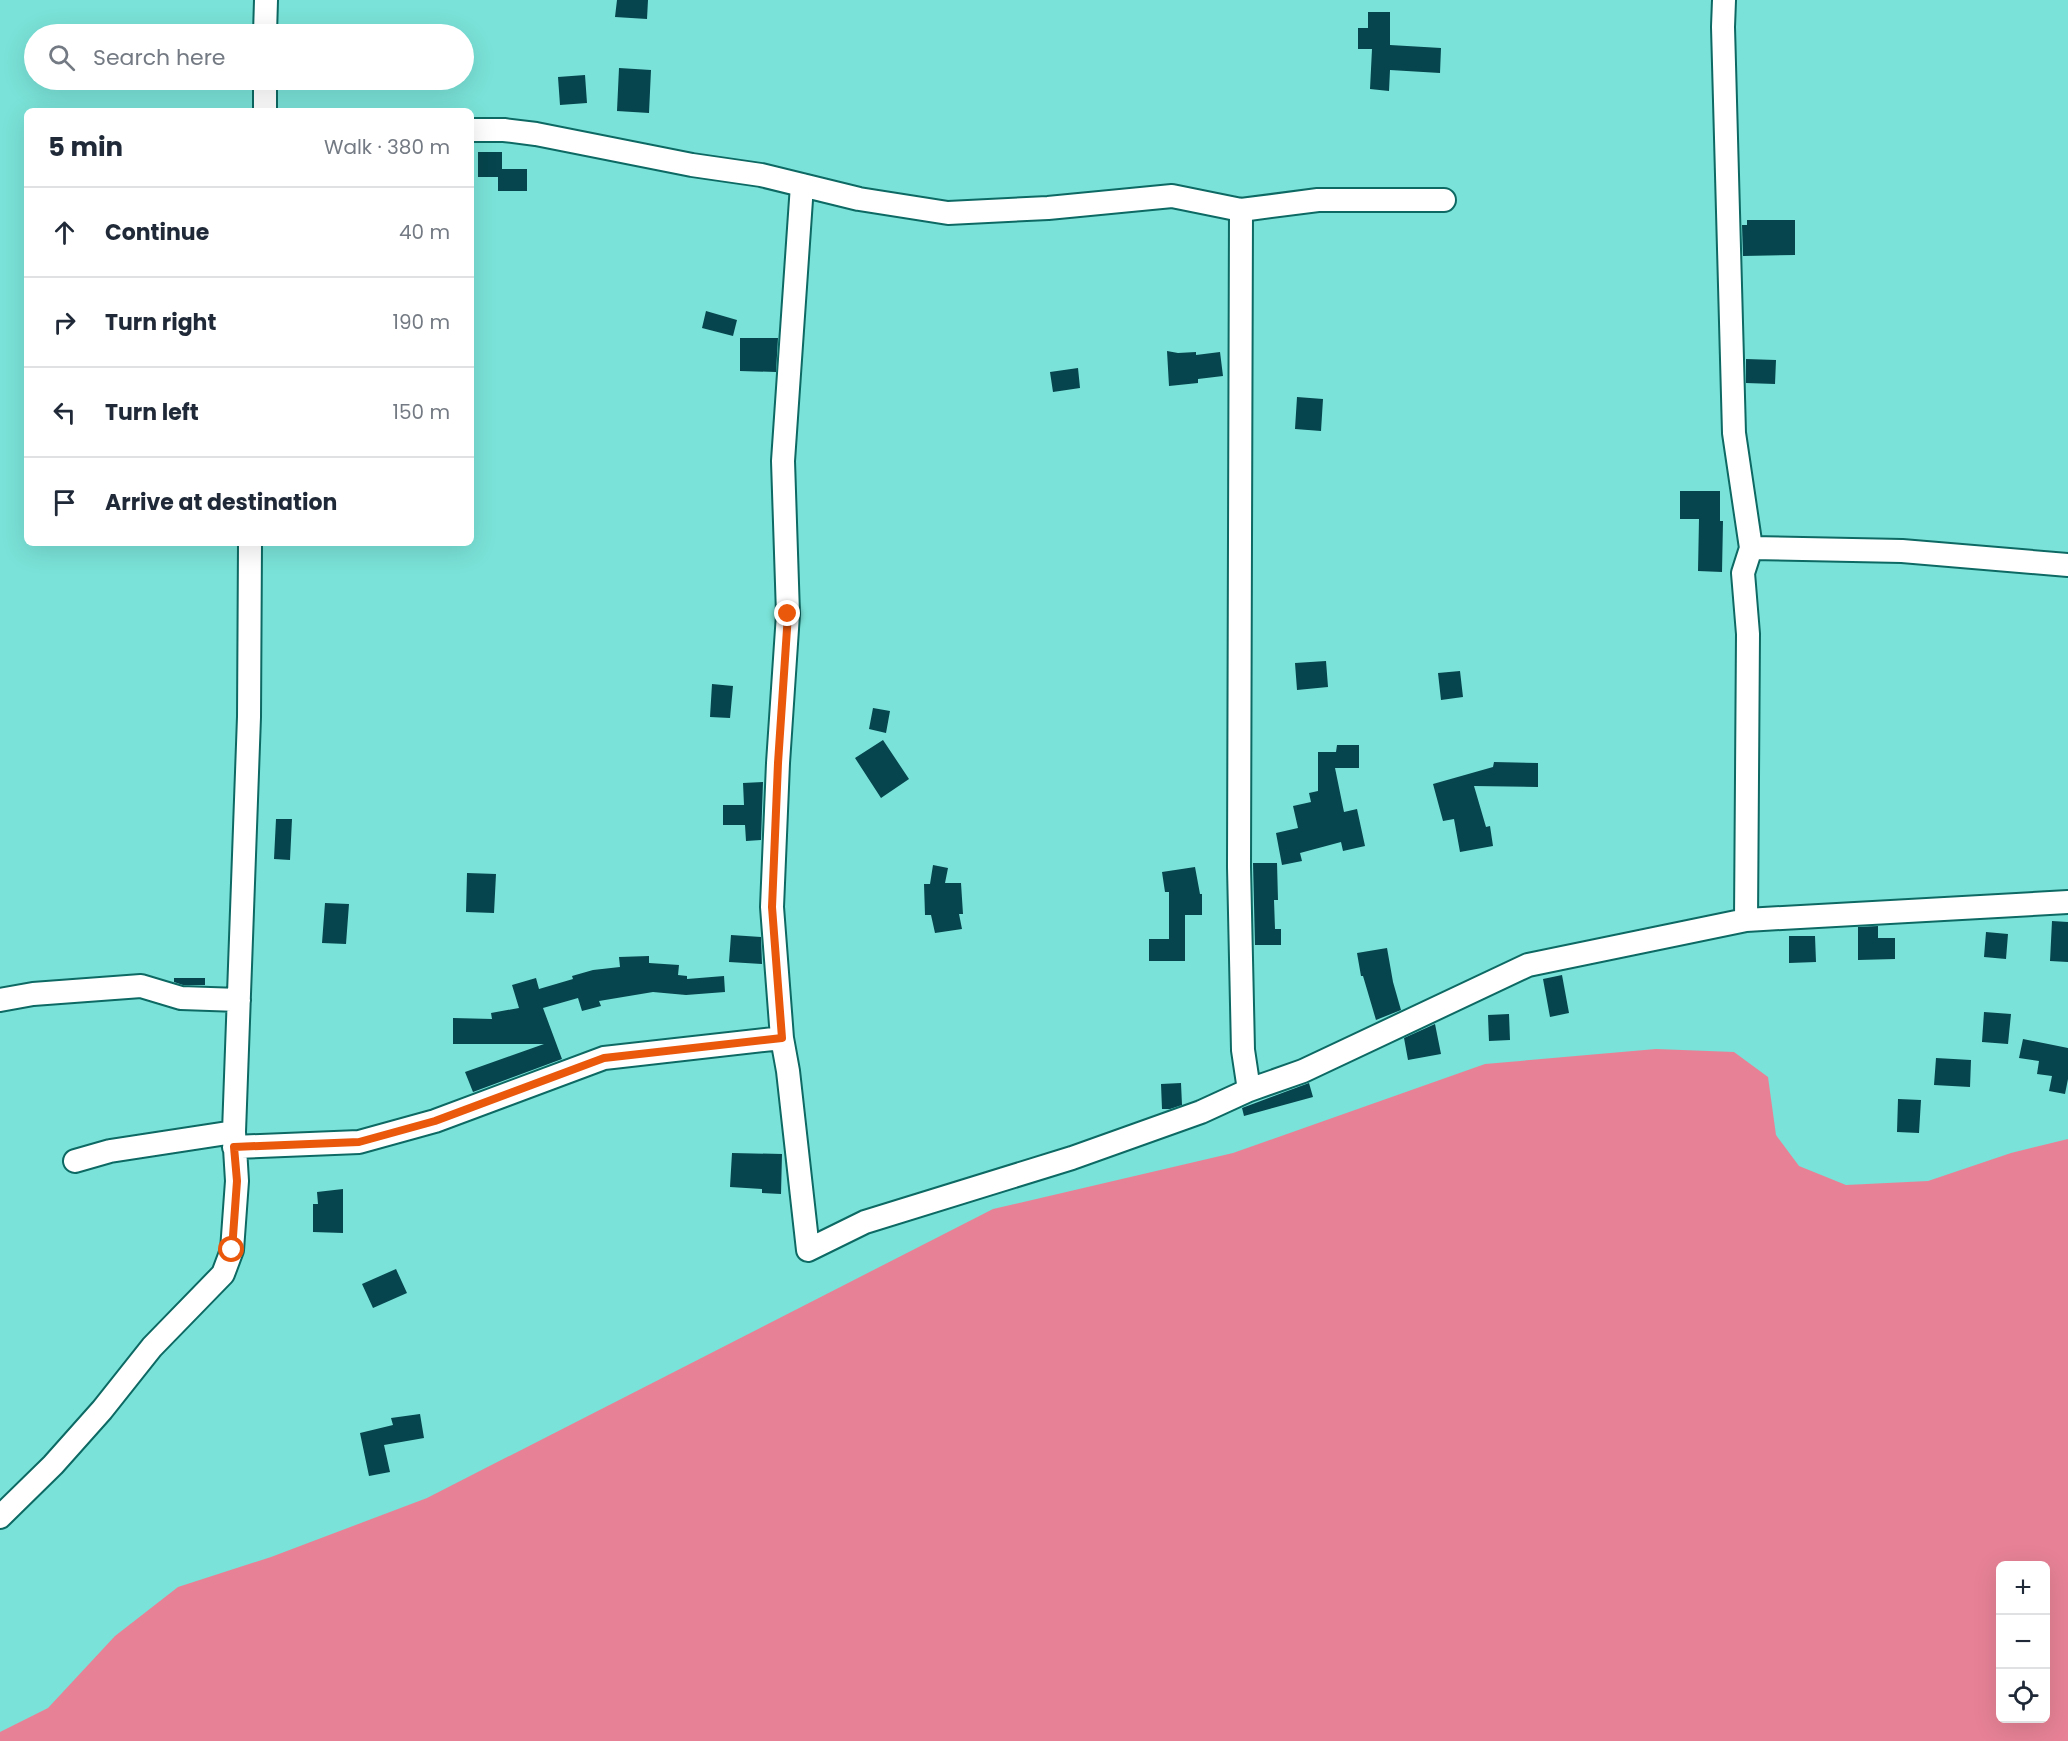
<!DOCTYPE html>
<html lang="en">
<head>
<meta charset="utf-8">
<style>
	:root { --surface:#fff; --page:#f6f6f7; --text:#1f2937; --muted:#747a83; --line:#e0e1e3 }
	body { margin:0; font-family:Poppins,sans-serif; background:var(--page); color:var(--text) }
	.controls { position:absolute; right:18px; bottom:18px; display:grid; overflow:hidden; border-radius:9px; box-shadow:0 6px 24px #0002 }
	.controls button { width:54px; height:54px; display:grid; place-items:center; padding:0; border:0; border-bottom:2px solid var(--line); background:var(--surface); color:var(--text); font:30px sans-serif }
	.stop { position:absolute; width:18px; height:18px; margin:-14px; border:4px solid #ea580c; border-radius:50%; background:#fff }
	.stop.end { background:#ea580c; border-color:#fff; box-shadow:0 2px 6px #0008 }
	.list { margin:0; padding:0; list-style:none }
	h2 { display:flex; justify-content:space-between; align-items:center; height:78px; margin:0; padding:0 24px; font-size:26px }
	h2 small { font-size:20px; font-weight:400; color:var(--muted) }
	.list li { display:grid; grid-template-columns:39px 1fr auto; gap:18px; align-items:center; box-sizing:border-box; height:90px; padding:0 24px; border-top:2px solid var(--line) }
	.list b { display:block; font-size:22px; white-space:nowrap }
	.list em { font-size:20px; font-style:normal; color:var(--muted) }
	.icon { flex:none; width:33px; height:33px; fill:none; stroke:currentColor; stroke-width:2; stroke-linecap:round; stroke-linejoin:round }
	.map { position:relative; flex:none; width:2068px; height:1741px; overflow:hidden }
	.search { position:absolute; background:var(--surface); box-shadow:0 6px 24px #0002; left:24px; top:24px; width:450px; height:66px; display:flex; align-items:center; gap:15px; box-sizing:border-box; padding:0 21px; border-radius:33px; color:var(--muted); font-size:22px }
	.panel { position:absolute; background:var(--surface); box-shadow:0 6px 24px #0002; left:24px; top:108px; width:450px; height:438px; border-radius:9px }
	.map>svg:first-child { display:block }
</style>
</head>
<body>
<div class="map">
<svg width="2068" height="1741" viewBox="0 0 2068 1741">
	<rect width="100%" height="100%" fill="#7ae2d8"/>
	<path fill="#e78296" fill-rule="evenodd" d="M 1656,1049 L 1734,1052 L 1768,1077 L 1776,1135 L 1799,1166 L 1846,1185 L 1928,1181 L 2011,1153 L 2068,1139 L 2068,1741 L 0,1741 L 0,1732 L 48,1708 L 115,1636 L 178,1587 L 271,1557 L 427,1498 L 993,1209 L 1233,1153 L 1485,1064 ZM 2000,1566 L 2046,1566 L 2046,1718 L 2000,1718 Z"/>
	<path fill="#06454d" d="M 617,0 L 648,0 L 647,19 L 615,17 Z
		M 1368,12 L 1390,12 L 1390,45 L 1441,48 L 1440,73 L 1390,70 L 1389,91 L 1370,89 L 1372,49 L 1358,49 L 1358,28 L 1368,28 Z
		M 619,68 L 651,70 L 649,113 L 617,111 Z
		M 585,75 L 587,103 L 560,105 L 558,77 Z
		M 478,152 L 502,152 L 502,169 L 527,169 L 527,191 L 498,191 L 498,177 L 478,177 Z
		M 1747,220 L 1795,220 L 1795,255 L 1743,256 L 1742,225 L 1747,225 Z
		M 706,311 L 737,320 L 733,336 L 702,328 Z
		M 740,338 L 778,338 L 776,372 L 740,371 Z
		M 1167,351 L 1178,353 L 1196,352 L 1196,355 L 1220,352 L 1223,376 L 1198,379 L 1198,383 L 1169,386 Z
		M 1746,359 L 1776,360 L 1775,384 L 1746,383 Z
		M 1078,368 L 1080,388 L 1053,392 L 1050,372 Z
		M 1297,397 L 1323,399 L 1321,431 L 1295,429 Z
		M 1680,491 L 1720,491 L 1720,521 L 1723,521 L 1722,572 L 1698,571 L 1699,519 L 1680,519 Z
		M 1326,661 L 1328,687 L 1297,690 L 1295,663 Z
		M 1460,671 L 1463,697 L 1441,700 L 1438,673 Z
		M 712,684 L 733,686 L 730,718 L 710,717 Z
		M 873,708 L 890,711 L 886,733 L 869,729 Z
		M 883,740 L 909,779 L 881,798 L 855,758 Z
		M 1337,745 L 1359,745 L 1359,768 L 1335,768 L 1344,812 L 1357,809 L 1365,846 L 1343,851 L 1341,842 L 1300,853 L 1302,861 L 1282,865 L 1276,833 L 1298,828 L 1293,806 L 1311,802 L 1309,793 L 1318,791 L 1318,752 L 1336,752 Z
		M 1494,762 L 1538,763 L 1538,787 L 1474,786 L 1486,827 L 1490,826 L 1493,846 L 1460,852 L 1454,819 L 1443,821 L 1433,784 L 1493,767 Z
		M 763,782 L 761,840 L 746,841 L 745,825 L 723,825 L 723,805 L 744,805 L 743,783 Z
		M 276,819 L 292,819 L 290,860 L 274,859 Z
		M 1253,863 L 1277,863 L 1278,900 L 1274,900 L 1275,929 L 1281,929 L 1281,945 L 1255,945 Z
		M 933,865 L 948,868 L 945,883 L 961,883 L 963,914 L 959,914 L 962,929 L 935,933 L 931,915 L 925,915 L 924,884 L 930,884 Z
		M 1195,867 L 1200,894 L 1202,894 L 1202,915 L 1185,915 L 1185,961 L 1149,961 L 1149,939 L 1169,939 L 1169,892 L 1165,892 L 1162,872 Z
		M 467,873 L 496,874 L 494,913 L 466,912 Z
		M 325,903 L 349,904 L 346,944 L 322,943 Z
		M 2052,921 L 2068,922 L 2068,962 L 2050,961 Z
		M 1878,926 L 1878,938 L 1895,938 L 1895,959 L 1858,960 L 1858,927 Z
		M 1986,932 L 2008,934 L 2006,959 L 1984,957 Z
		M 731,935 L 761,937 L 762,964 L 729,962 Z
		M 1789,936 L 1815,936 L 1816,962 L 1789,963 Z
		M 1387,948 L 1393,982 L 1401,1010 L 1376,1020 L 1363,976 L 1361,976 L 1357,953 Z
		M 649,956 L 649,963 L 679,965 L 678,975 L 687,976 L 687,979 L 724,976 L 725,992 L 686,995 L 653,992 L 599,1001 L 601,1006 L 582,1011 L 578,998 L 543,1008 L 562,1059 L 473,1092 L 465,1072 L 544,1044 L 453,1044 L 453,1018 L 492,1019 L 491,1013 L 519,1008 L 512,985 L 536,978 L 539,989 L 573,979 L 572,976 L 593,970 L 620,967 L 619,957 Z
		M 1562,975 L 1569,1013 L 1550,1017 L 1543,979 Z
		M 174,978 L 205,978 L 205,985 L 183,985 L 174,982 Z
		M 1984,1012 L 2011,1014 L 2008,1044 L 1982,1042 Z
		M 1509,1014 L 1510,1040 L 1489,1041 L 1488,1015 Z
		M 1435,1024 L 1441,1054 L 1408,1060 L 1404,1038 Z
		M 2023,1039 L 2068,1048 L 2068,1079 L 2065,1094 L 2049,1091 L 2052,1076 L 2037,1074 L 2039,1061 L 2019,1058 Z
		M 1936,1058 L 1971,1060 L 1970,1087 L 1934,1085 Z
		M 1181,1083 L 1182,1105 L 1170,1109 L 1162,1109 L 1161,1084 Z
		M 1309,1083 L 1313,1097 L 1244,1116 L 1242,1108 Z
		M 1898,1099 L 1921,1100 L 1919,1133 L 1897,1132 Z
		M 732,1153 L 782,1154 L 781,1194 L 762,1193 L 762,1189 L 730,1187 Z
		M 343,1189 L 343,1233 L 313,1232 L 313,1204 L 318,1204 L 317,1192 Z
		M 396,1269 L 407,1293 L 373,1308 L 362,1284 Z
		M 420,1414 L 424,1438 L 384,1445 L 390,1472 L 369,1476 L 360,1433 L 393,1425 L 391,1418 Z"/>
	<g fill="none" stroke-linecap="round" stroke-linejoin="round">
		<g stroke="#0d6963" stroke-width="26">
			<path id="street" d="M 1724,0 L 1723,27 L 1734,433 L 1751,548 L 1743,573 L 1748,634 L 1746,920
				M 265,34 L 266,0
				M 265,111 L 265,80
				M 471,130 L 504,130 L 536,134 L 692,165 L 761,175 L 859,199 L 948,213 L 1048,208 L 1172,196 L 1241,210 L 1318,200 L 1444,200
				M 802,185 L 783,461 L 788,614 L 778,763 L 772,907 L 782,1038 L 788,1071 L 808,1250 L 865,1222 L 1072,1158 L 1201,1112 L 1249,1090
				M 1241,210 L 1239,867 L 1243,1050 L 1249,1090 L 1303,1071 L 1528,965 L 1746,920 L 2068,902
				M 1751,548 L 1902,551 L 2068,565
				M 0,1000 L 33,994 L 141,986 L 181,998 L 239,1000
				M 234,1147 L 359,1142 L 435,1121 L 604,1058 L 782,1038
				M 75,1161 L 110,1151 L 234,1132
				M 0,1517 L 53,1465 L 102,1410 L 152,1347 L 223,1274 L 232,1250 L 237,1181 L 234,1132 L 249,717 L 250,543"/>
		</g>
		<use href="#street" stroke="#fff" stroke-width="22"/>
	</g>
	<g fill="none" stroke-linecap="round" stroke-linejoin="round">
		<path stroke="#ea580c" stroke-width="8" d="M 232,1250 L 237,1181 L 234,1147 L 359,1142 L 435,1121 L 604,1058 L 782,1038 L 772,907 L 778,763 L 788,614"/>
	</g>
</svg>
<div class="controls">
<button>+</button>
<button>−</button>
<button><svg class="icon" aria-label="locate" viewBox="0 0 24 24"><circle cx="12" cy="12" r="6"/><path d="M12 2v4M12 18v4M2 12h4M18 12h4"/></svg></button>
</div>
<div class="stop" style="left:232px;top:1250px"></div>
<div class="stop end" style="left:788px;top:614px"></div>
<div class="search"><svg class="icon" aria-label="search" viewBox="0 0 24 24"><circle cx="10" cy="10" r="6"/><path d="M15 15l6 6"/></svg>Search here</div>
<section class="panel">
<h2>5 min<small>Walk · 380 m</small></h2>
<ul class="list">
<li><svg class="icon" aria-label="ahead" viewBox="0 0 24 24"><path d="M12 20V5M6 11l6-6 6 6"/></svg><div><b>Continue</b></div><em>40 m</em></li>
<li><svg class="icon" aria-label="right" viewBox="0 0 24 24"><path d="M7 20v-9h11M14 6l5 5-5 5"/></svg><div><b>Turn right</b></div><em>190 m</em></li>
<li><svg class="icon" aria-label="left" viewBox="0 0 24 24"><path d="M17 20v-9H6M10 6l-5 5 5 5"/></svg><div><b>Turn left</b></div><em>150 m</em></li>
<li><svg class="icon" aria-label="arrive" viewBox="0 0 24 24"><path d="M6 21V4h12l-3 4 3 4H6"/></svg><div><b>Arrive at destination</b></div></li>
</ul>
</section>
</div>
</body>
</html>
